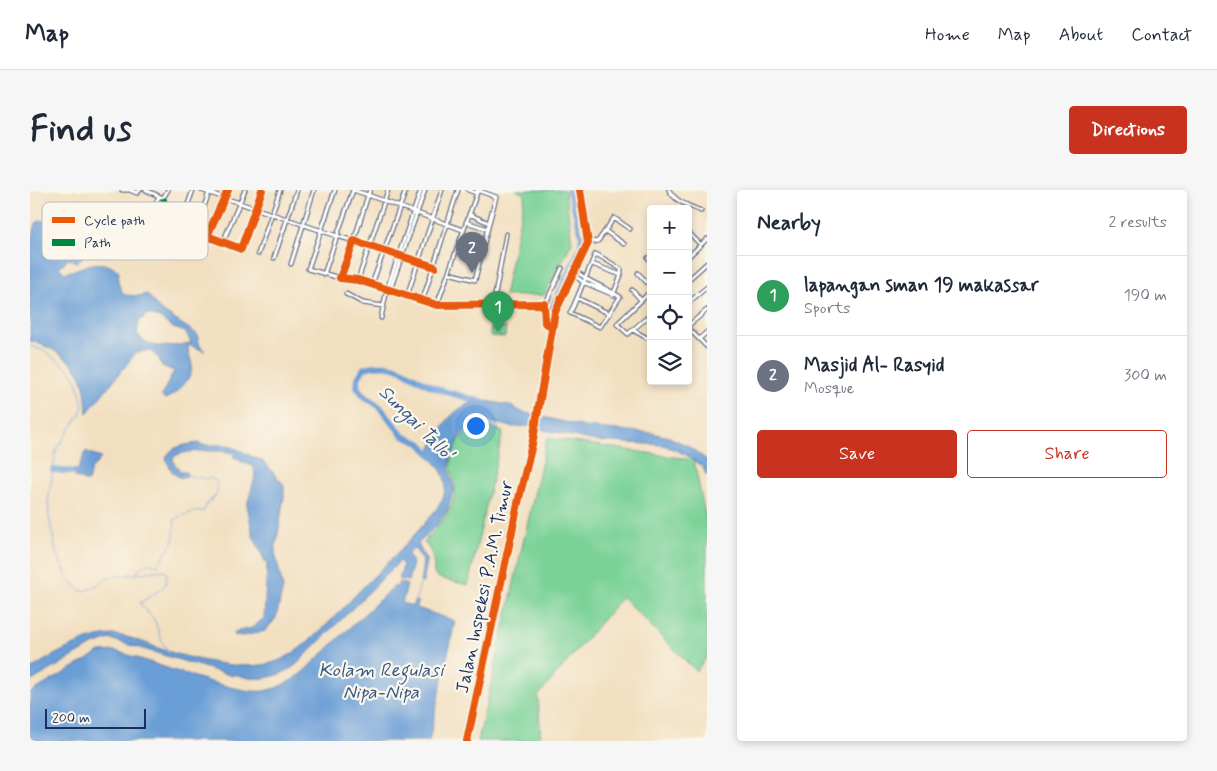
<!DOCTYPE html>
<html lang="en">
<head>
<meta charset="utf-8">
<style>
	:root { --surface:#fff; --page:#f6f6f7; --text:#1f2937; --muted:#747a83; --line:#e0e1e3; --accent:#c8321e }
	body { margin:0; font-family:Mynerve,sans-serif; background:var(--page); color:var(--text) }
	.controls { position:absolute; right:15px; top:15px; display:grid; overflow:hidden; border-radius:5px; box-shadow:0 2px 8px #0003 }
	.controls button { width:45px; height:45px; display:grid; place-items:center; padding:0; border:0; border-bottom:1px solid var(--line); background:var(--surface); color:var(--text); font:25px sans-serif }
	.scale { position:absolute; left:15px; bottom:12px; width:101px; box-sizing:border-box; padding-left:5px; border:2px solid #1b2f5e; border-top:0; font-size:14px; line-height:18px; white-space:nowrap; color:#1b2f5e; -webkit-text-stroke:4px #fbf7ec; paint-order:stroke }
	.you { position:absolute; left:445px; top:235px; width:18px; height:18px; margin:-12px; border:4px solid #fff; border-radius:50%; background:#1a73e8; box-shadow:0 0 0 8px #1a73e833 }
	.badge { display:grid; place-items:center; width:32px; height:32px; border-radius:50%; background:var(--accent); color:#fff; font-size:16px; font-weight:700 }
	.pin { position:absolute; translate:-50% -41px; filter:drop-shadow(0 1px 2px #0008) }
	.pin::after { content:''; position:absolute; top:26px; width:18px; height:15px; background:inherit; clip-path:polygon(0 0,100% 0,50% 100%) }
	.list { margin:0; padding:0; list-style:none }
	h2 { display:flex; justify-content:space-between; align-items:center; height:65px; margin:0; padding:0 20px; font-size:21px }
	h2 small { font-size:16px; font-weight:400; color:var(--muted) }
	.list li { display:grid; grid-template-columns:32px 1fr auto; gap:15px; align-items:center; box-sizing:border-box; height:80px; padding:0 20px; border-top:1px solid var(--line) }
	.list b { display:block; font-size:19px; white-space:nowrap }
	.list p { margin:0; font-size:16px; white-space:nowrap; color:var(--muted) }
	.list em { font-size:16px; font-style:normal; color:var(--muted) }
	.actions { display:flex; gap:10px; padding:15px 20px }
	.actions a { flex:1; padding:11px 0; border:1px solid var(--accent); border-radius:5px; text-align:center; font-size:18px; color:var(--accent) }
	.actions .main { background:var(--accent); color:#fff }
	.icon { flex:none; width:28px; height:28px; fill:none; stroke:currentColor; stroke-width:2; stroke-linecap:round; stroke-linejoin:round }
	.map { position:relative; flex:none; width:677px; height:551px; overflow:hidden; border-radius:5px }
	header { display:flex; align-items:center; gap:30px; box-sizing:border-box; height:70px; padding:0 25px; background:var(--surface); border-bottom:1px solid var(--line) }
	header strong { font-size:24px }
	nav { display:flex; gap:28px; margin-inline-start:auto; font-size:18px }
	.intro { display:flex; align-items:center; justify-content:space-between; box-sizing:border-box; height:120px; padding:0 30px }
	h1 { margin:0; font-size:35px }
	.button { padding:12px 22px; border-radius:5px; background:var(--accent); color:#fff; font-size:18px; font-weight:700 }
	main { display:flex; gap:30px; padding:0 30px }
	aside { flex:1; background:var(--surface); border-radius:5px; box-shadow:0 2px 8px #0003 }
	.map>svg:first-child { display:block }
</style>
</head>
<body>
<header>
<strong>Map</strong>
<nav><a>Home</a><a>Map</a><a>About</a><a>Contact</a></nav>
</header>
<div class="intro"><h1>Find us</h1><a class="button">Directions</a></div>
<main>
<div class="map">
<svg width="677" height="551" viewBox="0 0 677 551">
	<rect width="100%" height="100%" fill="#fbf7ec"/>
	<filter id="ink" filterUnits="userSpaceOnUse"><feTurbulence type="fractalNoise" baseFrequency=".02" numOctaves="2"/><feDisplacementMap in="SourceGraphic" scale="10" xChannelSelector="R" yChannelSelector="G"/><feConvolveMatrix kernelMatrix="1 2 1 2 8 2 1 2 1" color-interpolation-filters="sRGB"/></filter>
	<filter id="wash" filterUnits="userSpaceOnUse"><feTurbulence type="fractalNoise" baseFrequency=".0096" numOctaves="4" result="noise"/><feDisplacementMap in="SourceGraphic" scale="20" xChannelSelector="R" yChannelSelector="G"/><feGaussianBlur stdDeviation="1.12" result="paint"/><feColorMatrix in="noise" values="0 0 0 0 0 0 0 0 0 0 0 0 0 0 0 0 0 1.4 0 .05"/><feComposite in="paint" operator="in"/></filter>
	<g filter="url(#wash)">
		<rect width="100%" height="100%" fill="#f2dfc0"/>
		<path fill="#7ad297" stroke="#4a807a" d="M 486,0 L 535,0 L 542,53 L 514,105 L 474,106 L 495,4 Z
			M 476,137 L 475,147 L 460,146 L 460,138 Z
			M 444,235 L 457,236 L 473,242 L 438,395 L 409,388 L 404,384 C 404,371 403,362 394,352 C 407,337 424,321 425,300 C 426,292 421,285 421,277 C 420,263 432,242 444,235 Z
			M 517,248 L 664,270 L 677,335 L 677,467 L 666,481 L 592,407 L 508,506 L 511,551 L 448,551 Z"/>
		<path fill="#6a9ed6" stroke="#42669a" fill-rule="evenodd" d="M 11,30 L 19,33 L 52,62 L 52,68 L 46,72 L 39,69 L 29,77 L 35,83 C 56,77 68,66 89,81 L 88,93 L 94,105 L 109,106 L 117,104 L 129,119 L 167,144 L 170,156 L 175,161 L 158,155 C 158,164 161,168 162,175 C 163,189 146,205 135,209 L 131,206 L 144,181 L 132,176 L 129,168 L 119,160 L 106,163 L 57,223 C 56,212 56,198 51,187 C 42,168 19,156 0,151 L 0,47 L 3,46 L 6,33 ZM 118,124 L 130,128 L 143,138 L 156,142 L 161,153 C 142,156 122,162 107,144 L 109,131 Z
			M 450,210 L 479,215 L 492,222 L 555,237 L 622,243 L 639,247 L 658,256 L 677,270 L 677,286 L 672,276 L 655,264 L 633,255 L 565,251 L 497,236 L 483,237 L 449,230 L 442,233 L 430,246 L 421,266 L 419,279 L 424,299 L 417,321 L 408,334 L 388,354 L 397,372 L 393,393 L 390,392 L 393,371 L 384,358 L 378,364 L 383,374 L 378,391 L 369,389 L 373,376 L 370,371 L 266,475 C 246,489 227,492 204,484 L 203,486 L 80,449 L 61,456 L 0,492 L 0,480 C 19,466 59,445 83,445 C 100,445 121,456 137,461 C 166,470 216,482 245,472 C 275,462 312,419 334,396 C 354,376 375,356 394,334 C 417,309 426,291 398,265 C 409,239 421,217 450,210 Z
			M 169,253 L 173,255 L 198,255 L 234,272 L 254,295 L 254,307 L 245,362 L 253,398 L 246,428 L 235,441 L 213,446 L 204,445 L 205,442 L 222,438 L 234,428 L 237,375 L 223,346 L 217,315 L 225,287 L 224,277 L 204,268 L 204,263 C 192,260 150,259 143,268 L 144,273 L 151,282 L 156,282 L 157,285 L 155,288 C 144,288 139,278 136,268 C 142,255 156,255 169,253 Z
			M 56,261 L 71,268 L 61,280 L 58,292 L 45,287 Z
			M 369,392 L 377,395 L 372,413 L 383,416 L 384,411 L 388,412 L 387,418 L 425,431 L 399,551 L 0,551 L 0,503 L 70,462 L 85,461 C 118,470 205,505 234,501 C 248,499 261,491 272,483 L 363,397 L 367,397 Z"/>
		<g fill="none" stroke-linecap="round" stroke-linejoin="round">
			<path stroke="#6a9ed6" stroke-width="1" d="M 0,156 L 15,161 L 39,179 L 47,190 L 53,215 L 50,224 L 26,260 L 18,312 L 19,326 L 26,362 L 38,388 L 50,401 C 62,401 68,393 79,388 C 83,387 131,380 134,380 L 137,385 L 136,393 L 131,399 L 110,413 L 125,431 L 132,452 L 139,462
				M 107,385 L 109,378 L 119,373 L 127,375 C 130,372 142,355 143,351 C 145,344 144,336 145,329 L 162,322 L 174,321 L 177,313 C 187,304 189,306 186,291 L 181,288 L 175,289 L 157,285
				M 385,411 L 391,391"/>
			<path stroke="#6a9ed6" stroke-width="4" d="M 518,130 L 521,118 L 550,56 L 551,45 L 538,0"/>
			<path stroke="#6a9ed6" stroke-width="6" d="M 404,268 L 390,253 L 373,246 L 350,217 L 333,205 L 327,197 L 328,188 L 334,178 C 367,169 377,185 403,197 C 420,204 439,207 456,214
				M 23,280 L 46,282"/>
		</g>
	</g>
	<g filter="url(#ink)">
		<g fill="none" stroke-linecap="round" stroke-linejoin="round">
			<g stroke="#666d80" stroke-width="5.5">
				<path id="street" d="M 92,0 L 98,0
					M 100,0 L 107,3 L 110,0
					M 116,0 L 133,8 L 138,0
					M 171,0 L 307,46 L 294,84
					M 198,0 L 177,46 L 211,59 L 232,0
					M 305,0 L 278,79 L 310,88
					M 323,0 L 307,46 L 324,51 L 338,5 L 433,40
					M 323,0 L 338,5 L 340,0
					M 438,0 L 446,3
					M 447,0 L 466,7 L 459,33
					M 639,0 C 645,12 660,16 671,21
					M 129,7 C 121,18 123,26 133,35 L 151,34 L 179,42
					M 133,8 L 135,13 L 140,15
					M 436,32 L 458,39
					M 151,34 L 163,0
					M 166,39 L 180,0
					M 575,41 L 594,54
					M 658,42 L 671,55
					M 193,52 L 215,0
					M 558,53 L 568,51 L 584,28 L 600,39
					M 228,64 L 250,0
					M 658,67 L 677,49
					M 244,68 L 267,0
					M 618,68 L 621,71
					M 261,74 L 284,0
					M 562,74 L 591,85 L 583,105
					M 405,77 L 324,51 L 310,88 L 328,90 L 407,115 L 514,114 L 515,133 L 522,136
					M 546,81 C 559,93 576,97 590,107 L 570,137 L 540,123 C 546,112 550,100 555,89 L 565,65 L 566,64 L 591,79 L 591,85
					M 419,83 L 445,90 L 459,33 L 439,24
					M 608,83 L 621,97
					M 544,85 L 553,92 L 584,105
					M 328,90 L 358,0
					M 658,90 L 677,73
					M 342,94 L 376,0
					M 360,100 L 395,0
					M 602,100 L 611,110
					M 621,101 L 587,134 L 598,144 L 621,124
					M 316,104 L 333,113 L 353,116
					M 377,106 L 412,0
					M 547,108 L 580,124
					M 392,112 L 428,0
					M 658,113 L 677,97
					M 407,115 L 448,0
					M 515,115 L 532,78
					M 463,116 L 476,44
					M 351,128 L 357,99 L 391,0
					M 658,136 L 677,120
					M 658,138 L 677,157
					M 603,140 L 617,148 L 621,147
					M 669,149 L 677,142"/>
			</g>
			<g stroke="#666d80" stroke-width="7">
				<path id="secondary" d="M 437,551 L 490,304 L 503,250 L 525,122 L 558,53 L 550,0"/>
			</g>
			<use href="#street" stroke="#fff" stroke-width="3"/>
			<use href="#secondary" stroke="#fae7c3" stroke-width="4.5"/>
			<path stroke="#00873e" stroke-width="6" stroke-dasharray="12 6" stroke-linecap="butt" d="M 133,8 L 135,13 L 140,15"/>
			<g stroke="#fbf7ec" stroke-width="11">
				<path id="cycleway" d="M 198,0 L 177,46 L 211,59 L 232,0
					M 405,77 L 324,51 L 310,88 L 328,90 L 407,115 L 514,114 L 515,133 L 522,136
					M 437,551 L 490,304 L 503,250 L 525,122 L 558,53 L 550,0"/>
			</g>
			<use href="#cycleway" stroke="#e8590c" stroke-width="8"/>
		</g>
	</g>
	<g text-anchor="middle" dominant-baseline="central" stroke-width="4.5" stroke-linejoin="round" paint-order="stroke">
		<g font-size="18" fill="#1b2f5e" stroke="#fbf7ec">
			<text transform="translate(455 397) rotate(-78)">Jalan Inspeksi P.A.M. Timur</text>
		</g>
		<g font-size="19" font-style="italic" fill="#375688" stroke="#fbf7ec">
			<text transform="translate(386 233) rotate(45)">Sungai Tallo'</text>
			<text x="351" y="480">Kolam Regulasi<tspan x="351" dy="22">Nipa-Nipa</tspan></text>
		</g>
	</g>
	<rect x="12" y="12" width="166" height="58" rx="8" fill="#fbf7ec" stroke="#b8bbc1" stroke-width="1"/>
	<rect x="22" y="27" width="23" height="6" fill="#e8590c"/>
	<rect x="22" y="49" width="23" height="7" fill="#00873e"/>
	<g font-size="14" fill="#1b2f5e">
		<text x="54" y="35">Cycle path</text>
		<text x="54" y="57">Path</text>
	</g>
</svg>
<div class="controls">
<button>+</button>
<button>−</button>
<button><svg class="icon" aria-label="locate" viewBox="0 0 24 24"><circle cx="12" cy="12" r="6"/><path d="M12 2v4M12 18v4M2 12h4M18 12h4"/></svg></button>
<button><svg class="icon" aria-label="layers" viewBox="0 0 24 24"><path d="M12 4l9 5-9 5-9-5zM3 14l9 5 9-5"/></svg></button>
</div>
<div class="scale">200 m</div>
<div class="you"></div>
<div class="pin badge" style="left:468px;top:142px;background:#2e9e5b">1</div>
<div class="pin badge" style="left:442px;top:83px;background:#6b7280">2</div>
</div>
<aside>
<h2>Nearby<small>2 results</small></h2>
<ul class="list">
<li><span class="badge" style="background:#2e9e5b">1</span><div><b>lapangan sman 19 makassar</b><p>Sports</p></div><em>190 m</em></li>
<li><span class="badge" style="background:#6b7280">2</span><div><b>Masjid Al- Rasyid</b><p>Mosque</p></div><em>300 m</em></li>
</ul>
<div class="actions"><a class="main">Save</a><a>Share</a></div>
</aside>
</main>
</body>
</html>
